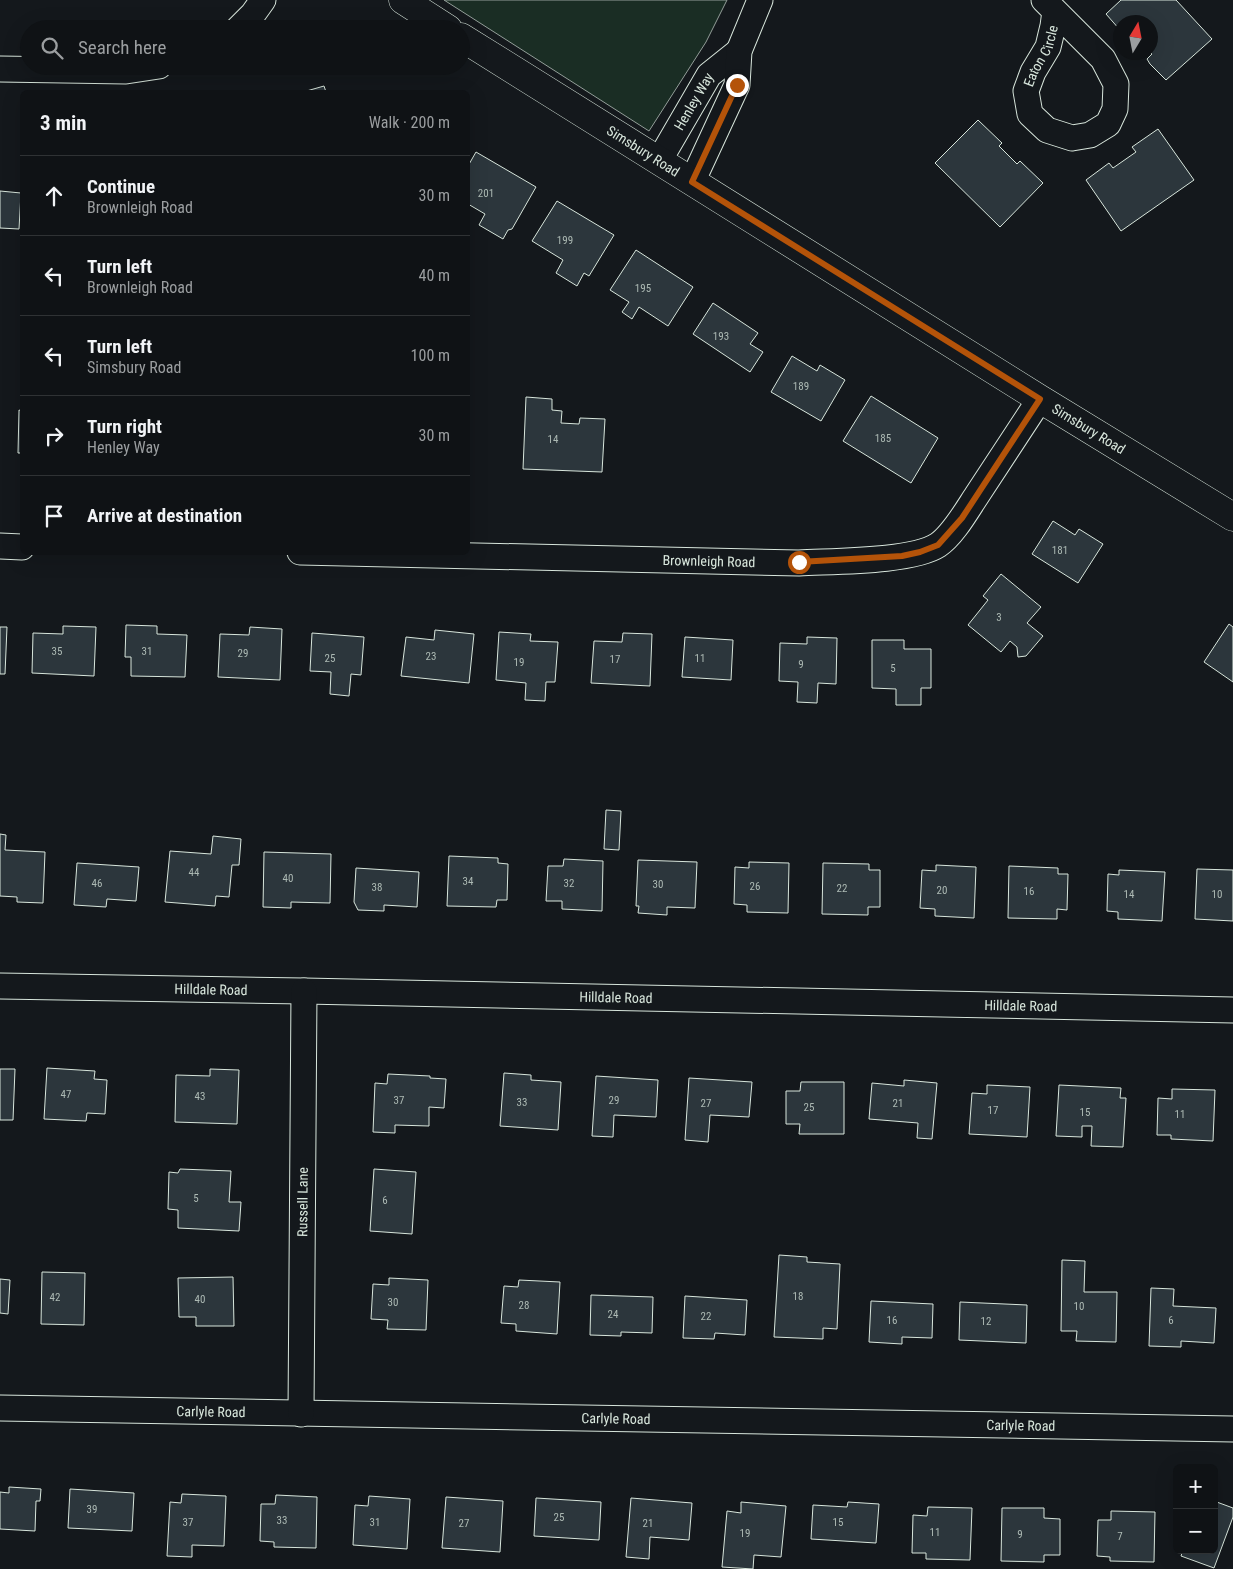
<!DOCTYPE html>
<html lang="en">
<head>
<meta charset="utf-8">
<style>
	:root { --surface:#0f1215; --page:#181b1e; --text:#f1f3f6; --muted:#9b9ea0; --line:#2f3234 }
	body { margin:0; font-family:"Roboto Condensed",sans-serif; background:var(--page); color:var(--text) }
	.controls { position:absolute; right:15px; bottom:15px; display:grid; overflow:hidden; border-radius:8px; box-shadow:0 5px 20px #0002 }
	.controls button { width:45px; height:45px; display:grid; place-items:center; padding:0; border:0; border-bottom:1px solid var(--line); background:var(--surface); color:var(--text); font:25px sans-serif }
	.compass { position:absolute; left:1113px; top:15px; width:45px; height:45px; border-radius:50%; background:var(--surface); box-shadow:0 5px 20px #0002; rotate:10deg }
	.stop { position:absolute; width:15px; height:15px; margin:-11px; border:4px solid #b45309; border-radius:50%; background:#fff }
	.stop.end { background:#b45309; border-color:#fff; box-shadow:0 1px 5px #0008 }
	.list { margin:0; padding:0; list-style:none }
	h2 { display:flex; justify-content:space-between; align-items:center; height:65px; margin:0; padding:0 20px; font-size:21px }
	h2 small { font-size:16px; font-weight:400; color:var(--muted) }
	.list li { display:grid; grid-template-columns:32px 1fr auto; gap:15px; align-items:center; box-sizing:border-box; height:80px; padding:0 20px; border-top:1px solid var(--line) }
	.list b { display:block; font-size:19px; white-space:nowrap }
	.list p { margin:0; font-size:16px; white-space:nowrap; color:var(--muted) }
	.list em { font-size:16px; font-style:normal; color:var(--muted) }
	.icon { flex:none; width:28px; height:28px; fill:none; stroke:currentColor; stroke-width:2; stroke-linecap:round; stroke-linejoin:round }
	.map { position:relative; flex:none; width:1233px; height:1569px; overflow:hidden }
	.search { position:absolute; background:var(--surface); box-shadow:0 5px 20px #0002; left:20px; top:20px; width:450px; height:55px; display:flex; align-items:center; gap:12px; box-sizing:border-box; padding:0 18px; border-radius:28px; color:var(--muted); font-size:19px }
	.panel { position:absolute; background:var(--surface); box-shadow:0 5px 20px #0002; left:20px; top:90px; width:450px; height:465px; border-radius:8px }
	.map>svg:first-child { display:block }
</style>
</head>
<body>
<div class="map">
<svg width="1233" height="1569" viewBox="0 0 1233 1569">
	<rect width="100%" height="100%" fill="#14181c"/>
	<path fill="#1a2d24" stroke="#939e99" d="M 444,0 L 727,0 L 706,42 L 649,131 Z"/>
	<path fill="#2c363c" stroke="#d8e6dc" d="M 1121,0 L 1176,0 L 1212,39 L 1166,80 L 1150,64 L 1147,59 L 1152,54 L 1150,52 L 1150,22 L 1120,22 L 1120,30 L 1106,14 Z
		M 324,86 L 326,92 L 303,92 Z
		M 978,120 L 1002,143 L 999,146 L 1017,164 L 1020,161 L 1043,183 L 1000,227 L 935,163 Z
		M 1158,129 L 1194,180 L 1121,231 L 1086,180 L 1109,163 L 1113,168 L 1136,152 L 1132,147 Z
		M 476,152 L 536,187 L 512,229 L 508,230 L 503,239 L 479,225 L 485,214 L 468,204 L 468,166 Z
		M 0,191 L 21,193 L 19,229 L 0,228 Z
		M 557,201 L 614,235 L 589,276 L 584,273 L 577,286 L 556,273 L 563,260 L 532,241 Z
		M 636,250 L 693,287 L 668,326 L 639,307 L 632,319 L 622,312 L 629,302 L 610,290 Z
		M 713,303 L 758,333 L 750,344 L 763,352 L 750,372 L 693,334 Z
		M 792,356 L 817,371 L 820,365 L 845,380 L 821,421 L 771,392 Z
		M 871,396 L 938,438 L 911,483 L 843,441 Z
		M 526,397 L 552,399 L 552,410 L 562,411 L 561,423 L 579,424 L 580,418 L 605,419 L 602,472 L 523,469 Z
		M 19,410 L 22,411 L 22,453 L 18,453 Z
		M 1053,521 L 1075,535 L 1079,529 L 1103,544 L 1078,583 L 1032,554 Z
		M 1001,574 L 1041,607 L 1027,623 L 1043,636 L 1026,656 L 1018,657 L 1017,647 L 1010,641 L 1001,652 L 968,625 L 988,600 L 983,596 Z
		M 1229,624 L 1233,627 L 1233,682 L 1204,662 Z
		M 126,625 L 157,626 L 157,634 L 187,635 L 185,677 L 131,676 L 131,657 L 125,657 Z
		M 63,626 L 96,627 L 94,676 L 32,673 L 33,633 L 63,634 Z
		M 0,627 L 7,627 L 5,674 L 0,674 Z
		M 250,627 L 282,629 L 280,680 L 218,677 L 220,634 L 249,635 Z
		M 435,630 L 474,634 L 469,683 L 401,676 L 406,637 L 434,640 Z
		M 499,632 L 531,634 L 530,641 L 558,642 L 555,682 L 546,682 L 545,701 L 525,700 L 526,683 L 496,680 Z
		M 312,633 L 364,637 L 361,675 L 351,674 L 349,696 L 330,694 L 331,672 L 310,671 Z
		M 623,633 L 652,634 L 650,686 L 591,683 L 594,641 L 622,642 Z
		M 685,637 L 733,640 L 731,680 L 682,677 Z
		M 807,637 L 837,638 L 836,684 L 818,683 L 817,703 L 797,702 L 798,682 L 779,681 L 780,643 L 807,644 Z
		M 872,640 L 904,640 L 904,649 L 931,649 L 931,688 L 921,688 L 921,705 L 896,705 L 896,689 L 872,688 Z
		M 606,810 L 621,811 L 619,850 L 604,849 Z
		M 0,834 L 6,835 L 5,850 L 45,852 L 43,903 L 17,902 L 17,897 L 0,896 Z
		M 213,836 L 241,839 L 239,865 L 232,865 L 229,897 L 216,896 L 215,906 L 165,902 L 170,851 L 211,854 Z
		M 264,852 L 331,854 L 330,903 L 291,902 L 291,908 L 263,907 Z
		M 449,856 L 498,858 L 498,863 L 508,864 L 507,900 L 497,900 L 496,907 L 447,906 Z
		M 564,859 L 603,861 L 602,911 L 562,909 L 562,901 L 546,901 L 548,866 L 563,866 Z
		M 638,860 L 697,862 L 695,908 L 667,907 L 667,915 L 638,913 L 639,906 L 636,906 Z
		M 749,862 L 789,863 L 788,913 L 747,912 L 747,905 L 734,904 L 735,867 L 749,868 Z
		M 77,863 L 139,867 L 136,901 L 107,899 L 106,907 L 74,905 Z
		M 823,863 L 869,864 L 869,870 L 880,870 L 880,907 L 868,907 L 868,915 L 822,914 Z
		M 936,865 L 976,867 L 974,918 L 935,916 L 935,909 L 920,908 L 922,870 L 936,871 Z
		M 1009,866 L 1058,868 L 1058,874 L 1068,874 L 1067,910 L 1057,909 L 1057,919 L 1008,918 Z
		M 356,868 L 419,872 L 417,907 L 384,905 L 384,911 L 358,910 L 354,902 Z
		M 1197,869 L 1233,870 L 1233,921 L 1195,919 Z
		M 1119,870 L 1165,872 L 1162,921 L 1118,919 L 1118,912 L 1107,911 L 1108,874 L 1119,875 Z
		M 47,1068 L 95,1071 L 94,1079 L 107,1080 L 105,1114 L 87,1113 L 86,1121 L 44,1119 Z
		M 0,1069 L 15,1069 L 13,1120 L 0,1120 Z
		M 210,1069 L 239,1070 L 237,1124 L 175,1122 L 176,1075 L 210,1076 Z
		M 504,1073 L 531,1075 L 531,1080 L 561,1082 L 558,1130 L 500,1126 Z
		M 388,1074 L 430,1076 L 430,1078 L 446,1079 L 444,1108 L 429,1107 L 429,1126 L 395,1125 L 395,1133 L 373,1132 L 375,1083 L 387,1084 Z
		M 596,1076 L 658,1080 L 656,1117 L 614,1115 L 613,1137 L 592,1136 Z
		M 689,1078 L 752,1082 L 749,1117 L 710,1115 L 708,1142 L 685,1140 Z
		M 904,1080 L 937,1083 L 932,1139 L 917,1138 L 918,1123 L 869,1119 L 872,1083 L 904,1086 Z
		M 801,1082 L 844,1082 L 844,1134 L 799,1134 L 800,1124 L 786,1124 L 786,1091 L 800,1091 Z
		M 987,1085 L 1030,1087 L 1027,1137 L 969,1134 L 972,1093 L 987,1094 Z
		M 1059,1085 L 1121,1088 L 1120,1098 L 1126,1098 L 1123,1147 L 1091,1146 L 1092,1126 L 1082,1126 L 1082,1137 L 1056,1136 Z
		M 1172,1089 L 1215,1090 L 1213,1141 L 1171,1139 L 1171,1135 L 1157,1135 L 1158,1098 L 1172,1099 Z
		M 180,1169 L 231,1171 L 229,1202 L 241,1202 L 239,1231 L 178,1228 L 178,1210 L 168,1209 L 169,1172 L 178,1173 Z
		M 374,1169 L 416,1172 L 412,1234 L 370,1231 Z
		M 779,1255 L 807,1257 L 807,1262 L 840,1264 L 837,1329 L 823,1328 L 823,1339 L 774,1337 Z
		M 1062,1260 L 1085,1261 L 1084,1292 L 1117,1292 L 1116,1342 L 1076,1341 L 1077,1331 L 1061,1331 Z
		M 42,1272 L 85,1273 L 84,1325 L 41,1324 Z
		M 233,1277 L 234,1326 L 196,1326 L 196,1317 L 179,1317 L 178,1278 Z
		M 389,1278 L 428,1280 L 426,1330 L 387,1329 L 388,1320 L 371,1319 L 373,1284 L 389,1285 Z
		M 0,1279 L 10,1280 L 8,1314 L 0,1313 Z
		M 519,1280 L 560,1282 L 557,1334 L 516,1331 L 516,1324 L 501,1323 L 504,1286 L 518,1287 Z
		M 1151,1288 L 1174,1289 L 1173,1306 L 1216,1308 L 1214,1343 L 1181,1341 L 1181,1347 L 1149,1346 Z
		M 591,1295 L 653,1297 L 652,1333 L 621,1332 L 621,1336 L 590,1335 Z
		M 685,1296 L 747,1300 L 745,1335 L 715,1333 L 714,1339 L 683,1338 Z
		M 871,1301 L 933,1304 L 932,1338 L 902,1337 L 902,1344 L 869,1342 Z
		M 960,1302 L 1027,1305 L 1026,1343 L 959,1340 Z
		M 9,1487 L 41,1489 L 40,1501 L 36,1501 L 35,1531 L 0,1529 L 0,1492 L 9,1493 Z
		M 70,1489 L 134,1493 L 132,1531 L 68,1528 Z
		M 182,1494 L 226,1496 L 224,1546 L 192,1545 L 192,1557 L 167,1556 L 170,1502 L 181,1503 Z
		M 276,1495 L 317,1497 L 316,1548 L 274,1547 L 274,1542 L 260,1541 L 261,1504 L 275,1504 Z
		M 369,1496 L 410,1499 L 407,1549 L 353,1545 L 355,1505 L 368,1506 Z
		M 446,1497 L 503,1501 L 500,1552 L 442,1548 Z
		M 536,1498 L 601,1502 L 599,1540 L 534,1536 Z
		M 631,1498 L 692,1503 L 689,1540 L 650,1537 L 649,1559 L 626,1557 Z
		M 1214,1501 L 1233,1508 L 1233,1517 L 1214,1568 L 1181,1556 L 1183,1550 L 1214,1550 Z
		M 741,1502 L 786,1506 L 781,1557 L 754,1555 L 753,1569 L 722,1567 L 727,1511 L 741,1513 Z
		M 848,1502 L 879,1504 L 876,1543 L 811,1539 L 813,1505 L 847,1507 Z
		M 928,1507 L 972,1508 L 970,1560 L 926,1559 L 926,1553 L 912,1553 L 913,1515 L 927,1516 Z
		M 1002,1508 L 1044,1508 L 1044,1518 L 1060,1519 L 1060,1555 L 1044,1555 L 1044,1562 L 1001,1561 Z
		M 1111,1511 L 1155,1512 L 1154,1562 L 1110,1561 L 1110,1557 L 1097,1556 L 1098,1520 L 1111,1520 Z"/>
	<g fill="none" stroke-linecap="round" stroke-linejoin="round">
		<g stroke="#d8e6dc" stroke-width="27">
			<g id="minor">
				<path id="s1" d="M 1044,0 L 1103,59 L 1116,84 L 1115,109 L 1108,124 L 1090,135 L 1072,138 L 1047,130 L 1030,114 L 1026,91 L 1033,72 L 1048,47 L 1053,26 L 1055,11"/>
				<path d="M 238,29 L 253,14 L 263,0"/>
				<path d="M 0,69 L 126,71 L 159,66"/>
				<path id="s2" d="M 659,161 L 709,75 L 739,51"/>
				<path d="M 692,182 L 737,85 L 739,51 L 760,0"/>
				<path d="M 0,546 L 22,547"/>
				<path id="s3" d="M 300,552 L 799,563 C 832,561 912,562 938,545 C 953,535 967,510 977,495 C 998,463 1019,431 1040,399"/>
				<path id="s4" d="M 0,986 L 304,991 L 1233,1010"/>
				<path id="s5" d="M 0,1408 L 1233,1429"/>
				<path id="s6" d="M 301,1414 L 304,991"/>
			</g>
		</g>
		<g stroke="#d8e6dc" stroke-width="29">
			<g id="secondary">
				<path d="M 403,0 L 448,29"/>
				<path id="s7" d="M 461,37 L 1040,399 L 1233,517"/>
			</g>
		</g>
		<use href="#minor" stroke="#14181c" stroke-width="25"/>
		<use href="#secondary" stroke="#14181c" stroke-width="28"/>
	</g>
	<g fill="none" stroke-linecap="round" stroke-linejoin="round">
		<path stroke="#b45309" stroke-width="6" d="M 737,85 L 692,182 L 1040,399 L 962,518 L 938,545 L 920,552 L 902,556 L 799,562"/>
	</g>
	<g text-anchor="middle" dominant-baseline="central" stroke-width="4" stroke-linejoin="round" paint-order="stroke">
		<g font-size="11" fill="#adbab4">
			<text x="486" y="193">201</text>
			<text x="565" y="240">199</text>
			<text x="643" y="288">195</text>
			<text x="721" y="336">193</text>
			<text x="801" y="386">189</text>
			<text x="883" y="438">185</text>
			<text x="553" y="439">14</text>
			<text x="1060" y="550">181</text>
			<text x="999" y="617">3</text>
			<text x="57" y="651">35</text>
			<text x="147" y="651">31</text>
			<text x="243" y="653">29</text>
			<text x="431" y="656">23</text>
			<text x="330" y="658">25</text>
			<text x="700" y="658">11</text>
			<text x="615" y="659">17</text>
			<text x="519" y="662">19</text>
			<text x="801" y="664">9</text>
			<text x="893" y="668">5</text>
			<text x="194" y="872">44</text>
			<text x="288" y="878">40</text>
			<text x="468" y="881">34</text>
			<text x="97" y="883">46</text>
			<text x="569" y="883">32</text>
			<text x="658" y="884">30</text>
			<text x="755" y="886">26</text>
			<text x="377" y="887">38</text>
			<text x="842" y="888">22</text>
			<text x="942" y="890">20</text>
			<text x="1029" y="891">16</text>
			<text x="1129" y="894">14</text>
			<text x="1217" y="894">10</text>
			<text x="66" y="1094">47</text>
			<text x="200" y="1096">43</text>
			<text x="399" y="1100">37</text>
			<text x="614" y="1100">29</text>
			<text x="522" y="1102">33</text>
			<text x="706" y="1103">27</text>
			<text x="898" y="1103">21</text>
			<text x="809" y="1107">25</text>
			<text x="993" y="1110">17</text>
			<text x="1085" y="1112">15</text>
			<text x="1180" y="1114">11</text>
			<text x="196" y="1198">5</text>
			<text x="385" y="1200">6</text>
			<text x="798" y="1296">18</text>
			<text x="55" y="1297">42</text>
			<text x="200" y="1299">40</text>
			<text x="393" y="1302">30</text>
			<text x="524" y="1305">28</text>
			<text x="1079" y="1306">10</text>
			<text x="613" y="1314">24</text>
			<text x="706" y="1316">22</text>
			<text x="892" y="1320">16</text>
			<text x="1171" y="1320">6</text>
			<text x="986" y="1321">12</text>
			<text x="92" y="1509">39</text>
			<text x="559" y="1517">25</text>
			<text x="282" y="1520">33</text>
			<text x="188" y="1522">37</text>
			<text x="375" y="1522">31</text>
			<text x="838" y="1522">15</text>
			<text x="464" y="1523">27</text>
			<text x="648" y="1523">21</text>
			<text x="935" y="1532">11</text>
			<text x="745" y="1533">19</text>
			<text x="1020" y="1534">9</text>
			<text x="1120" y="1536">7</text>
		</g>
		<g font-size="14" fill="#d8e6dc" stroke="#14181c">
			<text stroke="none"><textPath href="#s1" startOffset="304">Eaton Circle</textPath></text>
			<text stroke="none"><textPath href="#s2" startOffset="69">Henley Way</textPath></text>
			<text stroke="none"><textPath href="#s7" startOffset="215">Simsbury Road</textPath></text>
			<text stroke="none"><textPath href="#s7" startOffset="740">Simsbury Road</textPath></text>
			<text stroke="none"><textPath href="#s3" startOffset="409">Brownleigh Road</textPath></text>
			<text stroke="none"><textPath href="#s4" startOffset="211">Hilldale Road</textPath></text>
			<text stroke="none"><textPath href="#s4" startOffset="616">Hilldale Road</textPath></text>
			<text stroke="none"><textPath href="#s4" startOffset="1021">Hilldale Road</textPath></text>
			<text stroke="none"><textPath href="#s6" startOffset="212">Russell Lane</textPath></text>
			<text stroke="none"><textPath href="#s5" startOffset="211">Carlyle Road</textPath></text>
			<text stroke="none"><textPath href="#s5" startOffset="616">Carlyle Road</textPath></text>
			<text stroke="none"><textPath href="#s5" startOffset="1021">Carlyle Road</textPath></text>
		</g>
	</g>
</svg>
<div class="controls">
<button>+</button>
<button>−</button>
</div>
<svg class="compass" viewBox="-18 -18 36 36"><path d="M0-13l5 13h-10z" fill="#e53935"/><path d="M0 13l5-13h-10z" fill="#9b9ea0"/></svg>
<div class="stop" style="left:799px;top:562px"></div>
<div class="stop end" style="left:737px;top:85px"></div>
<div class="search"><svg class="icon" aria-label="search" viewBox="0 0 24 24"><circle cx="10" cy="10" r="6"/><path d="M15 15l6 6"/></svg>Search here</div>
<section class="panel">
<h2>3 min<small>Walk · 200 m</small></h2>
<ul class="list">
<li><svg class="icon" aria-label="ahead" viewBox="0 0 24 24"><path d="M12 20V5M6 11l6-6 6 6"/></svg><div><b>Continue</b><p>Brownleigh Road</p></div><em>30 m</em></li>
<li><svg class="icon" aria-label="left" viewBox="0 0 24 24"><path d="M17 20v-9H6M10 6l-5 5 5 5"/></svg><div><b>Turn left</b><p>Brownleigh Road</p></div><em>40 m</em></li>
<li><svg class="icon" aria-label="left" viewBox="0 0 24 24"><path d="M17 20v-9H6M10 6l-5 5 5 5"/></svg><div><b>Turn left</b><p>Simsbury Road</p></div><em>100 m</em></li>
<li><svg class="icon" aria-label="right" viewBox="0 0 24 24"><path d="M7 20v-9h11M14 6l5 5-5 5"/></svg><div><b>Turn right</b><p>Henley Way</p></div><em>30 m</em></li>
<li><svg class="icon" aria-label="arrive" viewBox="0 0 24 24"><path d="M6 21V4h12l-3 4 3 4H6"/></svg><div><b>Arrive at destination</b></div></li>
</ul>
</section>
</div>
</body>
</html>
